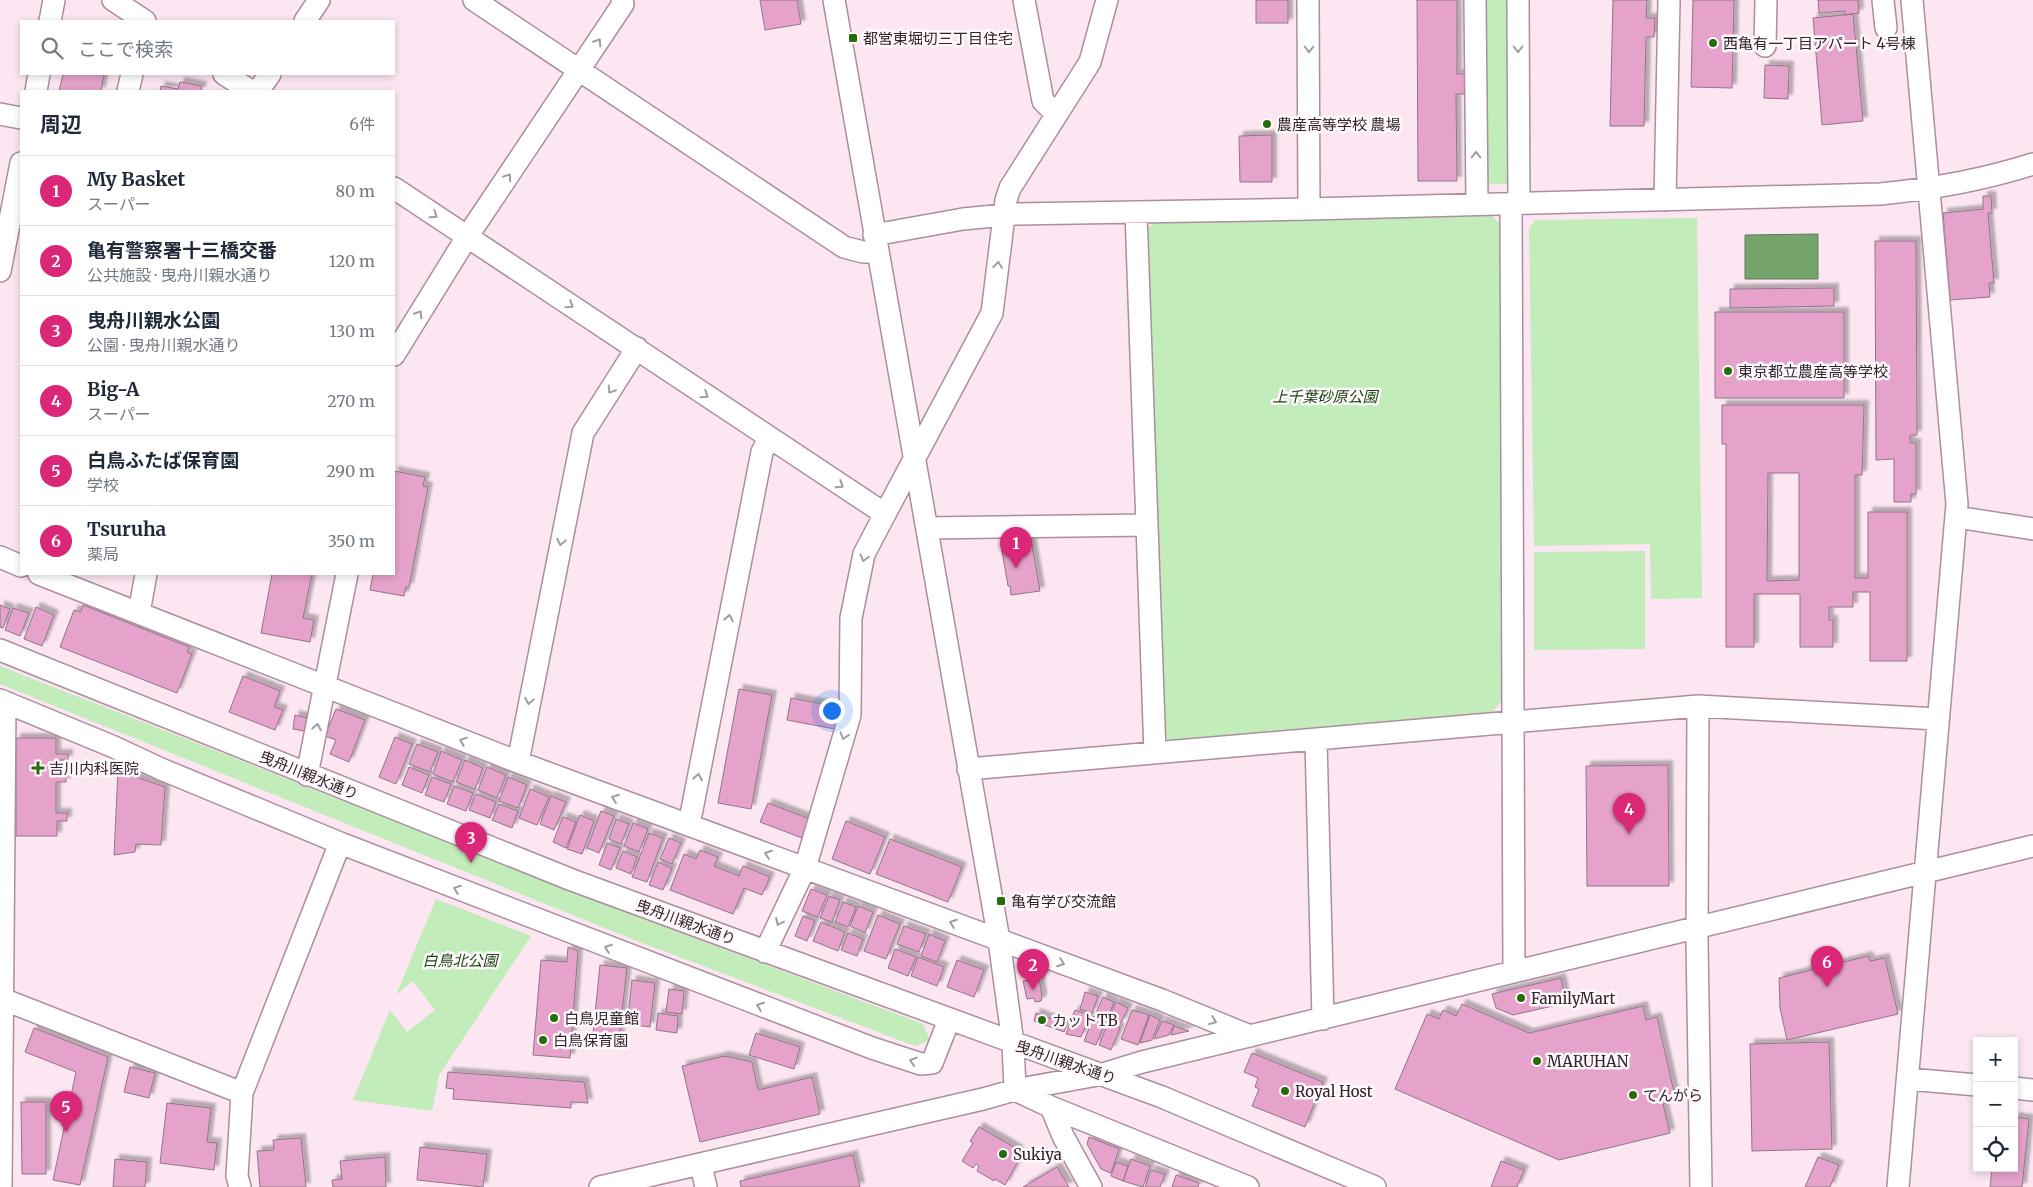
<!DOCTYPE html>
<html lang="ja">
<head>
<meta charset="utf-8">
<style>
	:root { --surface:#fff; --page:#f2f2f3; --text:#1f2937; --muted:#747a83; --line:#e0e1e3; --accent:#db2777 }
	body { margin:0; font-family:Merriweather,"Noto Sans JP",serif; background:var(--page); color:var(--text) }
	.controls { position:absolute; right:15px; bottom:15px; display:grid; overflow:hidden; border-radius:0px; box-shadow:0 2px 8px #0003 }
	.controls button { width:45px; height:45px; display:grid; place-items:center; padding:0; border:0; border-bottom:1px solid var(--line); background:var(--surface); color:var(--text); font:25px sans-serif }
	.you { position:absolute; left:831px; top:710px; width:18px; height:18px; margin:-12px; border:4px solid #fff; border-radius:50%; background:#1a73e8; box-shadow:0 0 0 8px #1a73e833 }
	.badge { display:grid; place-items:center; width:32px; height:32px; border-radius:50%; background:var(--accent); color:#fff; font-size:16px; font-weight:700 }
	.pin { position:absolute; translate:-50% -41px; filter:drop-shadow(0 1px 2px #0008) }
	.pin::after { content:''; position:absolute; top:26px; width:18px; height:15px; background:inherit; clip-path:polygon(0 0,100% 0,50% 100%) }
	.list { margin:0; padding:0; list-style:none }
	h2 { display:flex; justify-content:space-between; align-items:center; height:65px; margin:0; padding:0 20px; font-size:21px }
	h2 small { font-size:16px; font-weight:400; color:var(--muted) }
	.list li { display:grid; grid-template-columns:32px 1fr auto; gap:15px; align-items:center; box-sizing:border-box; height:70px; padding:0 20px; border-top:1px solid var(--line) }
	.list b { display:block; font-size:19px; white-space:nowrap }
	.list p { margin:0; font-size:16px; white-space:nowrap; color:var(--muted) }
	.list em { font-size:16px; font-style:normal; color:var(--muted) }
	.icon { flex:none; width:28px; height:28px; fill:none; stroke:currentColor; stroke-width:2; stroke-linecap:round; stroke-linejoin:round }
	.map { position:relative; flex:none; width:2033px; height:1187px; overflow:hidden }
	.search { position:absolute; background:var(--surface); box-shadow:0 2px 8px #0003; left:20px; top:20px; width:375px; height:55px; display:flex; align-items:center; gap:12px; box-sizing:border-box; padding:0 18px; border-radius:0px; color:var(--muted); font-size:19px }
	.panel { position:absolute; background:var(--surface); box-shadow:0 2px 8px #0003; left:20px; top:90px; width:375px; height:485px; border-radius:0px }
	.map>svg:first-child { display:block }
</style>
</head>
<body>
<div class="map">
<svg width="2033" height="1187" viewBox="0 0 2033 1187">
	<defs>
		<filter id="shadow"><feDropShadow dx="4.5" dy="-4.5" stdDeviation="1" flood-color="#0004"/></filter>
	</defs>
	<rect width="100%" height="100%" fill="#fbe6f2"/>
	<path fill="#c2ecb9" d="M 1482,0 L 1512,0 L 1509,184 L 1491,184 L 1484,180 Z
		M 1492,216 L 1500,224 L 1501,701 L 1492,714 L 1170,742 L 1163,733 L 1143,234 L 1153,223 Z
		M 1697,218 L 1702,598 L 1651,599 L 1650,544 L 1534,546 L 1529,228 L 1536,220 Z
		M 1645,551 L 1645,649 L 1534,650 L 1534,552 Z
		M 0,666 L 647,920 L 923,1024 L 930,1040 L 915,1046 L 637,941 L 0,684 Z
		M 436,899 L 531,936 L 439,1075 L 432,1111 L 353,1100 L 390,1010 L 407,1032 L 435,1010 L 413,981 L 396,995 Z"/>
	<path fill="#76a46d" stroke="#617e59" d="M 1818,234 L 1818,279 L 1745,279 L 1745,235 Z"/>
	<path fill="#e5a2ca" stroke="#937586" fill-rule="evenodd" filter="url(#shadow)" d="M 760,0 L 797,0 L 801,24 L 765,30 Z
		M 1256,0 L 1288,0 L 1288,23 L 1256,23 Z
		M 1417,0 L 1457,0 L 1457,74 L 1465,74 L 1465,94 L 1456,94 L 1457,181 L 1418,181 Z
		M 1613,0 L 1647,0 L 1646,18 L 1655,18 L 1654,37 L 1646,37 L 1644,126 L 1610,126 Z
		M 1693,0 L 1734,0 L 1732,88 L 1691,87 Z
		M 1818,0 L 1858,0 L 1859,13 L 1845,15 L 1845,11 L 1819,13 Z
		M 1853,14 L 1863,121 L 1822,125 L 1813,18 Z
		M 1765,65 L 1789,66 L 1788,99 L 1764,98 Z
		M 63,74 L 104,74 L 101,91 L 59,91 Z
		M 180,82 L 202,86 L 201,91 L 160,91 L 161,86 L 178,89 Z
		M 1272,135 L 1272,182 L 1240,182 L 1239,136 Z
		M 1983,196 L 1991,196 L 1992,213 L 1988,213 L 1994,283 L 1989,283 L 1990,297 L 1950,300 L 1943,213 L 1983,209 Z
		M 1875,241 L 1916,241 L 1917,435 L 1910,435 L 1910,443 L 1916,443 L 1916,494 L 1911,494 L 1911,502 L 1894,502 L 1894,459 L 1876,460 Z
		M 1834,288 L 1834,306 L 1730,308 L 1730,289 Z
		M 1715,312 L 1844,312 L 1844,398 L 1715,398 Z
		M 1722,405 L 1864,405 L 1862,475 L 1855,475 L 1855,578 L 1868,578 L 1868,512 L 1907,512 L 1907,661 L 1870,661 L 1870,592 L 1853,592 L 1853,607 L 1829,607 L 1829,620 L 1833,620 L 1833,647 L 1800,647 L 1800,594 L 1754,594 L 1754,647 L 1726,647 L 1726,444 L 1722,444 ZM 1768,473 L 1799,473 L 1799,580 L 1767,581 Z
		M 394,471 L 425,477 L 423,486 L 428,487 L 409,587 L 406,587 L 404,596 L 370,590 L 373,574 L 394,574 Z
		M 1031,539 L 1040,591 L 1011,595 L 1010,586 L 1008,586 L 1001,545 Z
		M 272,574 L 312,574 L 303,618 L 314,620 L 310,642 L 261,633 Z
		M 0,605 L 10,609 L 3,628 L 0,627 Z
		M 83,605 L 189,647 L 187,652 L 192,654 L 177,693 L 60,647 L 74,610 L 81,612 Z
		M 36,607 L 54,615 L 42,646 L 24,639 Z
		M 13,608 L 29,613 L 20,636 L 5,630 Z
		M 243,676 L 280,691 L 274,707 L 283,710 L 275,730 L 229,712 Z
		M 739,689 L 772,695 L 751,809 L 718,803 Z
		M 791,698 L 839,707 L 835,729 L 787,720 Z
		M 336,709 L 365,720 L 349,762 L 330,754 L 336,740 L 325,736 Z
		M 295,715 L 307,718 L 304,731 L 293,729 Z
		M 395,737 L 412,744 L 396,784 L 379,777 Z
		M 16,738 L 56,738 L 56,754 L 68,754 L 68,760 L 57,760 L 57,774 L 66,773 L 66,782 L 56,782 L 56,813 L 67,813 L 67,821 L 57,821 L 57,836 L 16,836 Z
		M 417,744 L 438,752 L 430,772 L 409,764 Z
		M 441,751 L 462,760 L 453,782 L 433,774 Z
		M 465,760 L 483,768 L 475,789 L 456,782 Z
		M 1668,765 L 1669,886 L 1587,886 L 1586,766 Z
		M 409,767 L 429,775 L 422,793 L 402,785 Z
		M 487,767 L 506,775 L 497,798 L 478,790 Z
		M 118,771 L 165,787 L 161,845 L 136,844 L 135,852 L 114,855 Z
		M 432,777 L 451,784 L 444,802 L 425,795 Z
		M 508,777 L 527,785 L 518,808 L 499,801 Z
		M 454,786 L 473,793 L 466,811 L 447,804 Z
		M 530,789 L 549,797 L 537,825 L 519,818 Z
		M 476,794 L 496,802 L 490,818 L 469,810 Z
		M 551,796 L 566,802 L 554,830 L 540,824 Z
		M 768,803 L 810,819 L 802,838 L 760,822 Z
		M 499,804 L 518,811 L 512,828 L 492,820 Z
		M 601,811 L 614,816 L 599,853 L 587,848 Z
		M 580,815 L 594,821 L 582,854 L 567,849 Z
		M 563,817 L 576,822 L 566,848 L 553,842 Z
		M 616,819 L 629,824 L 621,844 L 609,839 Z
		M 846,821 L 885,837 L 870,874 L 832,859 Z
		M 633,823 L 648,829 L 639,852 L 624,846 Z
		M 649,833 L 663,838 L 647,882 L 632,877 Z
		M 669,838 L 681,843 L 672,864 L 660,859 Z
		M 890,839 L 962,867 L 948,902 L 876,874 Z
		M 607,843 L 620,848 L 611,870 L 599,865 Z
		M 700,850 L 718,857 L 714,866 L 739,876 L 743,866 L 770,877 L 762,895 L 744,888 L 733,914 L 670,890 L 684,854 L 696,859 Z
		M 623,851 L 637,857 L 631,874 L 616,868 Z
		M 658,862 L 672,868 L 663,890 L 649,885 Z
		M 811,889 L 827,895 L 818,917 L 802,911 Z
		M 829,896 L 840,900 L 832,922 L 820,918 Z
		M 843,902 L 856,907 L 848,927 L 835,922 Z
		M 858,906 L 873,912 L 865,933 L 850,926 Z
		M 878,915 L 900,924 L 886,959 L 864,951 Z
		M 803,916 L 815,921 L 807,941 L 795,936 Z
		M 821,922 L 845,932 L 838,951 L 813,941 Z
		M 904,926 L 926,934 L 919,952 L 897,944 Z
		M 848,933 L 863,939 L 857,956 L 841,950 Z
		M 929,934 L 945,941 L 937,962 L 921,956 Z
		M 568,947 L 578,951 L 570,1058 L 533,1055 L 541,960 L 567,962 Z
		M 895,949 L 916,957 L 908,976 L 888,968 Z
		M 1868,956 L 1870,961 L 1885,958 L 1898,1014 L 1787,1040 L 1780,1008 L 1779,978 Z
		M 918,957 L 944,967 L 937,986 L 911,976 Z
		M 957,960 L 984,970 L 974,997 L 947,987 Z
		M 600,965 L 627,968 L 618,1047 L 592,1044 Z
		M 1039,978 L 1042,996 L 1041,1001 L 1035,1002 L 1034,998 L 1027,999 L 1023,981 Z
		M 1561,978 L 1566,1003 L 1513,1015 L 1496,1008 L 1492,994 Z
		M 632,980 L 655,983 L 650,1027 L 627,1024 Z
		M 669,989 L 684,991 L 682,1014 L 666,1012 Z
		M 1085,992 L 1098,996 L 1092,1013 L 1080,1009 Z
		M 1103,997 L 1114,1002 L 1108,1018 L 1096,1013 Z
		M 1116,1002 L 1128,1008 L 1121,1023 L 1109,1018 Z
		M 1462,1004 L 1529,1033 L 1643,1006 L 1646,1020 L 1657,1017 L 1676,1101 L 1663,1104 L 1670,1133 L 1559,1160 L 1395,1089 L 1427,1014 L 1439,1019 L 1443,1010 L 1456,1016 Z
		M 1075,1010 L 1090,1015 L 1081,1037 L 1066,1034 Z
		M 1132,1010 L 1149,1015 L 1138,1045 L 1121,1039 Z
		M 658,1013 L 678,1016 L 677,1033 L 656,1030 Z
		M 1036,1013 L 1067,1025 L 1064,1032 L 1034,1021 Z
		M 1150,1015 L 1160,1020 L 1152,1040 L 1140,1043 Z
		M 1094,1016 L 1106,1021 L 1096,1045 L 1084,1041 Z
		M 1162,1021 L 1174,1025 L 1169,1035 L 1154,1039 Z
		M 1108,1023 L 1120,1028 L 1111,1050 L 1099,1045 Z
		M 1174,1026 L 1189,1031 L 1171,1035 Z
		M 34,1028 L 108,1057 L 80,1185 L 53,1180 L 76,1072 L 25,1052 Z
		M 756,1033 L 800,1047 L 794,1069 L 749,1055 Z
		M 1829,1042 L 1832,1149 L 1752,1151 L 1750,1044 Z
		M 1252,1053 L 1323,1082 L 1305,1127 L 1252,1106 L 1259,1089 L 1255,1087 L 1258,1078 L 1244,1072 Z
		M 725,1056 L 752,1062 L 758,1090 L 812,1077 L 820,1114 L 700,1142 L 682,1066 Z
		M 130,1067 L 155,1073 L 149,1098 L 124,1092 Z
		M 448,1072 L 584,1082 L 588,1103 L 571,1102 L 571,1108 L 453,1099 L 454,1089 L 446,1088 Z
		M 21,1102 L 46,1102 L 46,1174 L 22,1174 Z
		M 167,1103 L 211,1108 L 207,1142 L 217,1143 L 214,1170 L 160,1163 Z
		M 2014,1117 L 2029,1119 L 2022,1187 L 1990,1187 L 1992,1168 L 2014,1168 Z
		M 979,1127 L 1019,1150 L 1017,1154 L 1021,1156 L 1005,1185 L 995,1179 L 994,1181 L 977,1171 L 979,1166 L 976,1164 L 973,1168 L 962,1161 L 973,1143 L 970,1141 Z
		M 1089,1137 L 1119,1149 L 1111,1173 L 1101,1169 L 1087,1144 Z
		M 301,1138 L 306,1187 L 260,1187 L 257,1151 L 274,1150 L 273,1140 Z
		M 420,1147 L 487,1154 L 483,1187 L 417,1180 Z
		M 853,1155 L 860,1187 L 741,1187 L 740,1181 Z
		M 385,1157 L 386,1187 L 333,1187 L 332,1180 L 342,1179 L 340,1161 Z
		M 1818,1157 L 1839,1165 L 1830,1187 L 1805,1187 Z
		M 115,1159 L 147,1162 L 145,1187 L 113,1187 Z
		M 1131,1159 L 1150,1166 L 1143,1187 L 1123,1181 Z
		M 1501,1161 L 1524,1170 L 1517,1187 L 1491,1187 Z
		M 1116,1162 L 1128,1166 L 1123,1181 L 1111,1176 Z
		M 1057,1167 L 1069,1187 L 1023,1187 Z
		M 1151,1170 L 1165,1174 L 1160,1187 L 1145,1187 Z
		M 1176,1175 L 1199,1183 L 1198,1187 L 1172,1187 Z"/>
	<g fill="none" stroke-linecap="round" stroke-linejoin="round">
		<g stroke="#ac8e9f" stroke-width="24">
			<path id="minor" d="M 113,0 L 145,21
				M 474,0 L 844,247 L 863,252 L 877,252
				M 834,0 L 999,940 L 1013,1043 L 1015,1090 L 1051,1107 L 1063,1136 L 1091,1187
				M 1024,0 L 1043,101 L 1056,114
				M 1308,0 L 1309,209
				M 1475,0 L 1477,204
				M 1518,0 L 1519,203
				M 1883,0 L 1886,28
				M 50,21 L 54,0
				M 305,21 L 319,0
				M 1765,46 L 1766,0
				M 224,74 L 251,91
				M 36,91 L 39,74
				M 128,91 L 132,74
				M 258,91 L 270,74
				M 0,114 L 21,118
				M 394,188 L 885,514 L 992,313 L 1006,200 L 1010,188 L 1090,62 L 1107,0
				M 1665,200 L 1669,0
				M 1511,203 L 1514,971
				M 1136,212 L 1155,753
				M 874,235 L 963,219 L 1015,214 L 1309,209 L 1880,194 C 1933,189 1983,180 2033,164
				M 0,271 L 21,163
				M 394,355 L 467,237 L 623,4 L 622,0
				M 1956,517 L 2033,529
				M 927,528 L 1147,525
				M 0,557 L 21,566
				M 39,574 L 518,762 L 1162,1000 L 1250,1036
				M 139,613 L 146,574
				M 0,650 L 572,880 L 1162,1097 L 1375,1187
				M 0,700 L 114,747 L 161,769 L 340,843 L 872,1048 L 921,1064 L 932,1063 L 949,1020
				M 1698,706 L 1697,941 L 1701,1187
				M 1316,740 L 1323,1019
				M 518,762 L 583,433 L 637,348
				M 968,769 L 1698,706 L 1938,719
				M 307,775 L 347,574
				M 689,825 L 762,452 L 769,438
				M 765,952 L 805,868 L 850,715 L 851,618 L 864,554 L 885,514
				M 0,998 L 242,1093
				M 1908,1079 L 1977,1085
				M 2014,1088 L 2033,1090
				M 1051,1107 L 1248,1187
				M 701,1165 L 706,1187
				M 1,1187 L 5,702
				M 240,1187 L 237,1176 L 242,1093 L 340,843
				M 600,1187 L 983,1099 L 1015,1090 L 1103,1074 L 1142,1062 C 1440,992 1736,916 2033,846
				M 1898,1187 L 1957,504 L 1912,0"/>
		</g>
		<use href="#minor" stroke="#fff" stroke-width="21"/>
	</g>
	<defs><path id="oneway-chevron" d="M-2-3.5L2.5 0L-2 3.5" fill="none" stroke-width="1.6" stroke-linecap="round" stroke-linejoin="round" transform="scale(1.25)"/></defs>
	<g stroke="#a29ca0">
		<use href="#oneway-chevron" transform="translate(598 42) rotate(-57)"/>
		<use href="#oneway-chevron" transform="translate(1309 49) rotate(90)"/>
		<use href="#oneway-chevron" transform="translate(1518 49) rotate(90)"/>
		<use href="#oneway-chevron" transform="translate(1476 155) rotate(-90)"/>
		<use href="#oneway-chevron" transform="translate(508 177) rotate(-56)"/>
		<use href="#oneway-chevron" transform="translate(434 215) rotate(34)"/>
		<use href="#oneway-chevron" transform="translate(998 265) rotate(-83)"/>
		<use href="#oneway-chevron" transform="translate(570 305) rotate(33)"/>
		<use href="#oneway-chevron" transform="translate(419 314) rotate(-58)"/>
		<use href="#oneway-chevron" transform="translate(611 390) rotate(123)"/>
		<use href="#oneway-chevron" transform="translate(705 395) rotate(34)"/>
		<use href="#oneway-chevron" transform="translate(840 485) rotate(33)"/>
		<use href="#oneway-chevron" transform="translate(561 542) rotate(101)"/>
		<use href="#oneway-chevron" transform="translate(864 558) rotate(106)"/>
		<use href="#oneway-chevron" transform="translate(729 618) rotate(-79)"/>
		<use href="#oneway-chevron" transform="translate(529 701) rotate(101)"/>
		<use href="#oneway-chevron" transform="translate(317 727) rotate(-79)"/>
		<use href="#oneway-chevron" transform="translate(844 736) rotate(107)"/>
		<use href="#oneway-chevron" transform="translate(463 741) rotate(-159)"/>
		<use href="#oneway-chevron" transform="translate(698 777) rotate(-79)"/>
		<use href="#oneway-chevron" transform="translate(615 798) rotate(-160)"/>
		<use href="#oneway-chevron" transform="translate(768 854) rotate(-160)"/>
		<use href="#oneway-chevron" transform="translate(457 889) rotate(-159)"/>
		<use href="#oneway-chevron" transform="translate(779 922) rotate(115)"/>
		<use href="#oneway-chevron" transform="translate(953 923) rotate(-160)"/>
		<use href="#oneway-chevron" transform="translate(608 948) rotate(-159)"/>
		<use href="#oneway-chevron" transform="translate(1061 963) rotate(20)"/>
		<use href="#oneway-chevron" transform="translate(760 1006) rotate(-159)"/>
		<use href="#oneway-chevron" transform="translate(1213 1021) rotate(22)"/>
		<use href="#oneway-chevron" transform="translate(913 1061) rotate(-162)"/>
	</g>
	<g fill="#236d0d" stroke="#fff8fc" stroke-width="2">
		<rect x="848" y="33" width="10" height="10" rx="2.5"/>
		<circle cx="1713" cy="43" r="5"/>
		<circle cx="1267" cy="124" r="5"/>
		<circle cx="1728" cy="371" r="5"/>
		<path d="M35.5 760.5h5v5h5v5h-5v5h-5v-5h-5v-5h5z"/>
		<rect x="996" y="896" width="10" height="10" rx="2.5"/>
		<circle cx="1521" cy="998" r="5"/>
		<circle cx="554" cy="1018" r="5"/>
		<circle cx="1042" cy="1020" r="5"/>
		<circle cx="543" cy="1040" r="5"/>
		<circle cx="1537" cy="1061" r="5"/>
		<circle cx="1285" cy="1091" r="5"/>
		<circle cx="1633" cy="1095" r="5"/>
		<circle cx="1003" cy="1154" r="5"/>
	</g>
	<g text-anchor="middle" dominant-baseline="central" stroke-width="5" stroke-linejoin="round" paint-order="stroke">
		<g font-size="15" fill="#31242b" stroke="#fff8fc" text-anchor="start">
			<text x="863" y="38">都営東堀切三丁目住宅</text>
			<text x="1723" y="43">西亀有一丁目アパート 4号棟</text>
			<text x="1277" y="124">農産高等学校 農場</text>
			<text x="1738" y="371">東京都立農産高等学校</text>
			<text x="49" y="768">吉川内科医院</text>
			<text x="1011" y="901">亀有学び交流館</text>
			<text x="1531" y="998">FamilyMart</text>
			<text x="564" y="1018">白鳥児童館</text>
			<text x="1052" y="1020">カットTB</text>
			<text x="553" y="1040">白鳥保育園</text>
			<text x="1547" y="1061">MARUHAN</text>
			<text x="1295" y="1091">Royal Host</text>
			<text x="1643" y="1095">てんがら</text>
			<text x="1013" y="1154">Sukiya</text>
		</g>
		<g font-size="15" font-style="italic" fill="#1a470f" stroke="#fff8fc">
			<text x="1325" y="396">上千葉砂原公園</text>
			<text x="460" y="960">白鳥北公園</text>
		</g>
		<g font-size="15" fill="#31242b" stroke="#fff8fc">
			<text transform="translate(309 775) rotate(22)">曳舟川親水通り</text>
			<text transform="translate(686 922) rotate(20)">曳舟川親水通り</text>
			<text transform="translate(1066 1062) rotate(19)">曳舟川親水通り</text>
		</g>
	</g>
</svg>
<div class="controls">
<button>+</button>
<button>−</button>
<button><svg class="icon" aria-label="locate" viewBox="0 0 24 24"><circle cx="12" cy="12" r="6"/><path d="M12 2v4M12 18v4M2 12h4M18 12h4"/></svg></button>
</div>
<div class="you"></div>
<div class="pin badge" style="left:1016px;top:568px">1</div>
<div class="pin badge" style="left:1033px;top:990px">2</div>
<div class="pin badge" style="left:471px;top:863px">3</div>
<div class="pin badge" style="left:1629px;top:834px">4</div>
<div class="pin badge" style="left:66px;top:1132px">5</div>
<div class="pin badge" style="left:1827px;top:987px">6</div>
<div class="search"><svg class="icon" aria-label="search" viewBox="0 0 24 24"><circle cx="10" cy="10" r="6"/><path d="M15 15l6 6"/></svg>ここで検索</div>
<section class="panel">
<h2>周辺<small>6件</small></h2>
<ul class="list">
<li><span class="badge">1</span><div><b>My Basket</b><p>スーパー</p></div><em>80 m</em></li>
<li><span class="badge">2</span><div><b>亀有警察署十三橋交番</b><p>公共施設 · 曳舟川親水通り</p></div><em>120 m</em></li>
<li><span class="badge">3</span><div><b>曳舟川親水公園</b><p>公園 · 曳舟川親水通り</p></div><em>130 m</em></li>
<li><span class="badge">4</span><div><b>Big-A</b><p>スーパー</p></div><em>270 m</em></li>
<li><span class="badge">5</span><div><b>白鳥ふたば保育園</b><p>学校</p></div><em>290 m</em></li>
<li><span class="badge">6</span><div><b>Tsuruha</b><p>薬局</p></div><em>350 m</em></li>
</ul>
</section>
</div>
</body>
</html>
